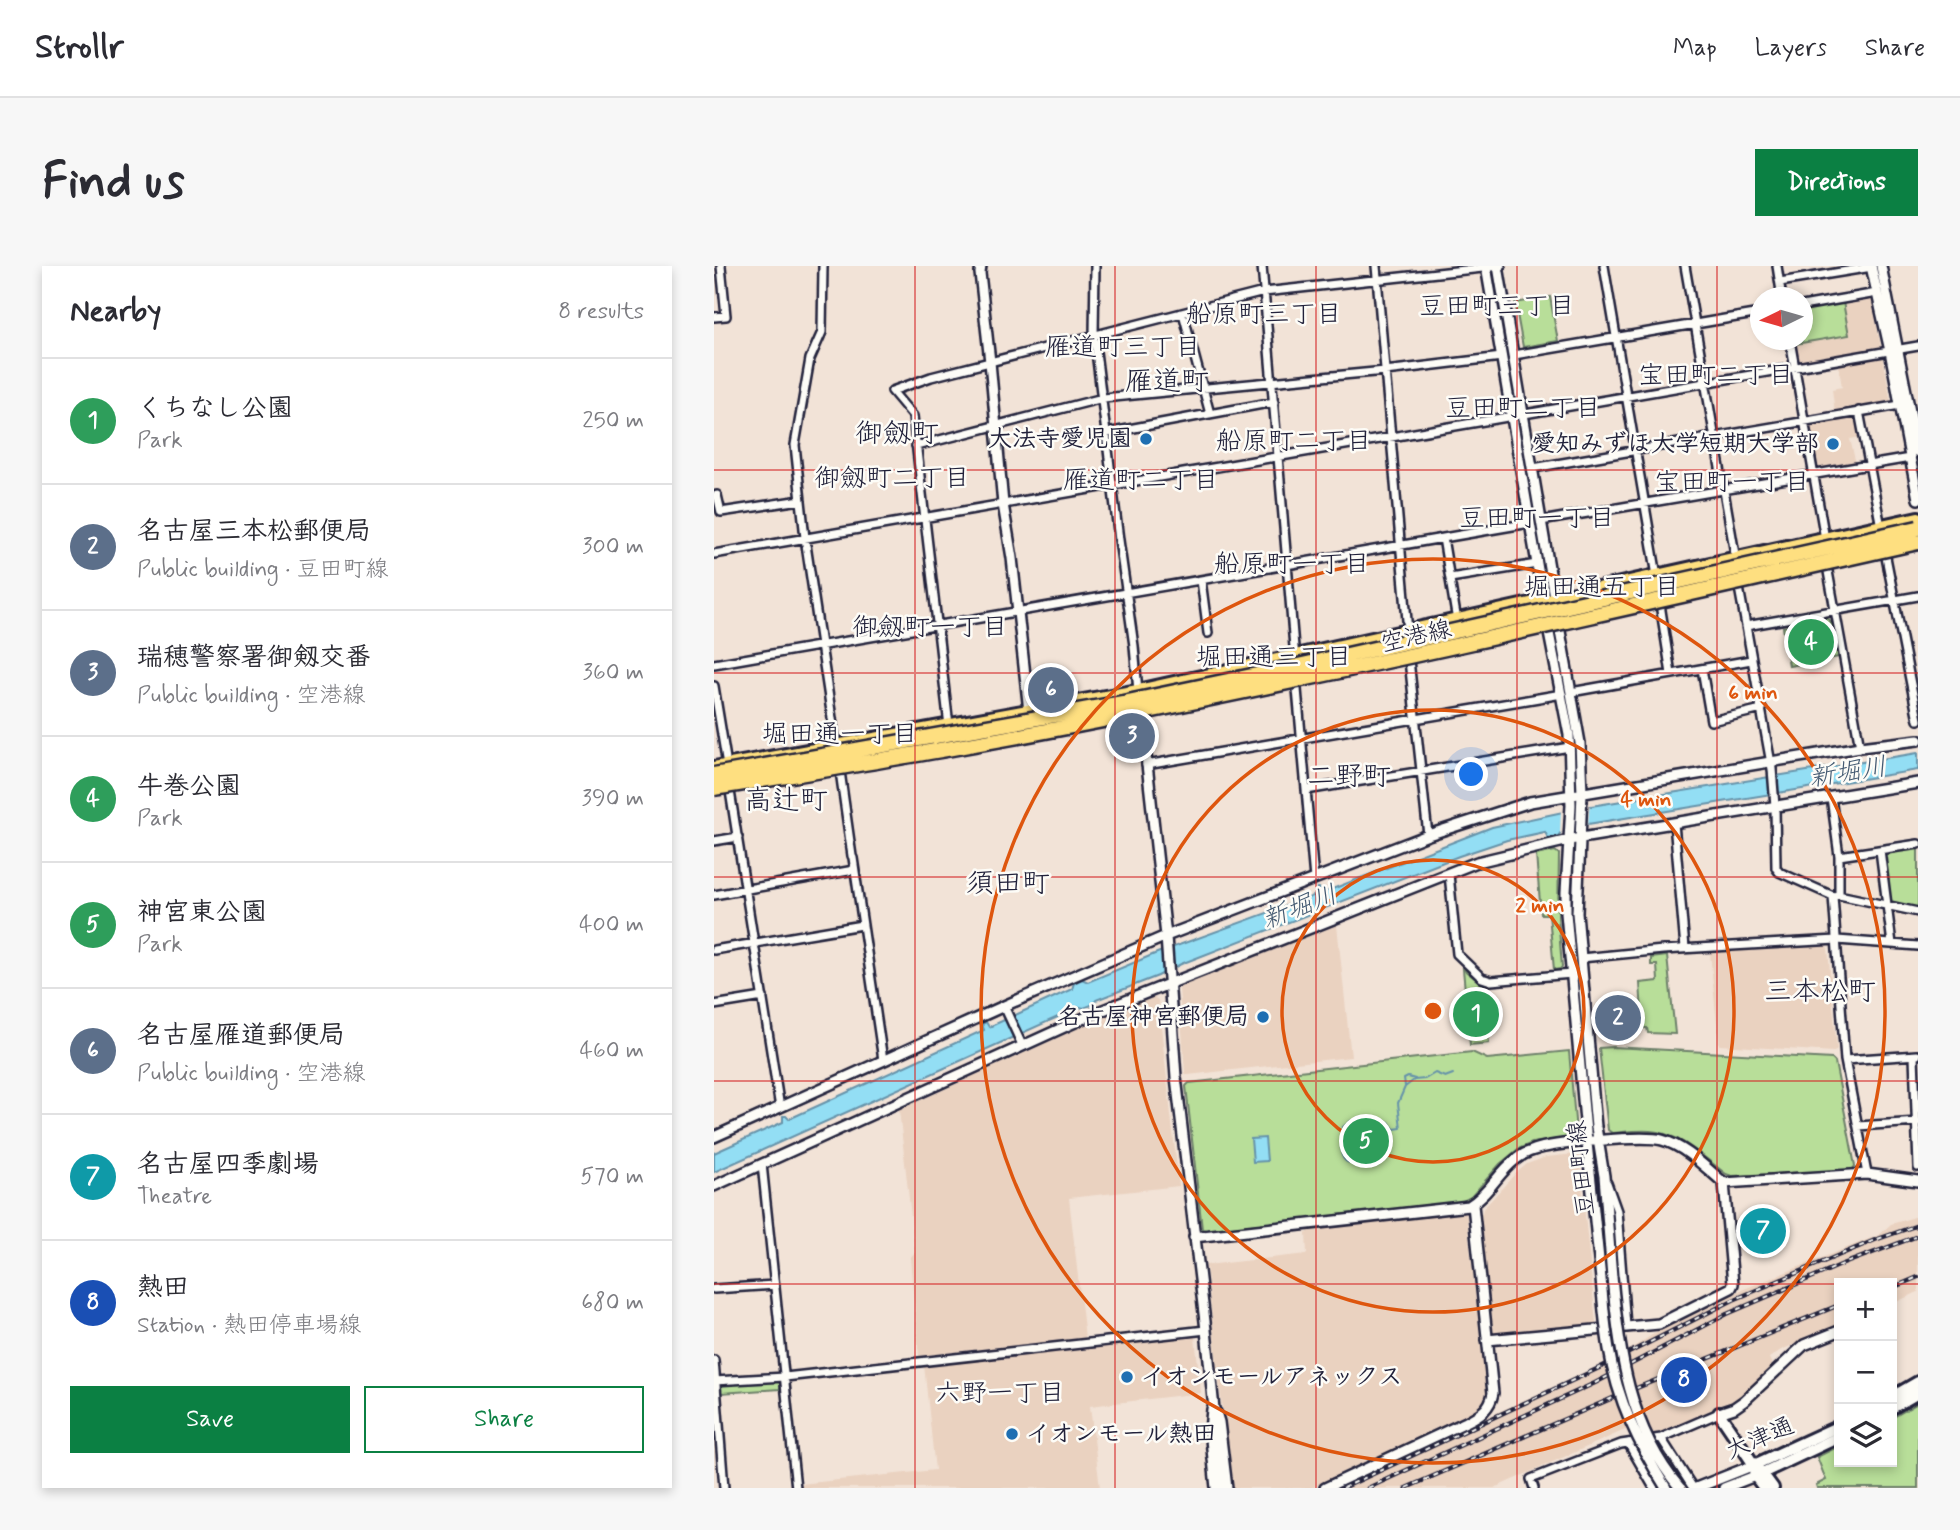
<!DOCTYPE html>
<html lang="en">
<head>
<meta charset="utf-8">
<style>
	:root { --surface:#fff; --page:#f7f7f7; --text:#2b2b33; --muted:#7c7c81; --line:#e1e1e2; --accent:#0b8043 }
	body { margin:0; font-family:Mynerve,"Klee One",sans-serif; background:var(--page); color:var(--text) }
	.controls { position:absolute; right:21px; bottom:21px; display:grid; overflow:hidden; border-radius:0px; box-shadow:0 4px 10px #0003 }
	.controls button { width:63px; height:63px; display:grid; place-items:center; padding:0; border:0; border-bottom:2px solid var(--line); background:var(--surface); color:var(--text); font:35px sans-serif }
	.compass { position:absolute; left:1036px; top:21px; width:63px; height:63px; border-radius:50%; background:var(--surface); box-shadow:0 4px 10px #0003; rotate:265deg }
	.you { position:absolute; left:758px; top:509px; width:24px; height:24px; margin:-18px; border:5px solid #fff; border-radius:50%; background:#1a73e8; box-shadow:0 0 0 10px #1a73e833 }
	.badge { display:grid; place-items:center; width:46px; height:46px; border-radius:50%; background:var(--accent); color:#fff; font-size:23px; font-weight:700 }
	.pin { position:absolute; translate:-50% -50%; border:4px solid #fff; box-shadow:0 2px 7px #0006 }
	.list { margin:0; padding:0; list-style:none }
	h2 { display:flex; justify-content:space-between; align-items:center; height:91px; margin:0; padding:0 28px; font-size:30px }
	h2 small { font-size:23px; font-weight:400; color:var(--muted) }
	.list li { display:grid; grid-template-columns:46px 1fr auto; gap:21px; align-items:center; box-sizing:border-box; height:126px; padding:0 28px; border-top:2px solid var(--line) }
	.list b { display:block; font-size:26px; white-space:nowrap }
	.list p { margin:0; font-size:23px; white-space:nowrap; color:var(--muted) }
	.list em { font-size:23px; font-style:normal; color:var(--muted) }
	.actions { display:flex; gap:14px; padding:21px 28px }
	.actions a { flex:1; padding:16px 0; border:2px solid var(--accent); border-radius:0px; text-align:center; font-size:24px; color:var(--accent) }
	.actions .main { background:var(--accent); color:#fff }
	.icon { flex:none; width:38px; height:38px; fill:none; stroke:currentColor; stroke-width:2; stroke-linecap:round; stroke-linejoin:round }
	.map { position:relative; flex:none; width:1204px; height:1222px; overflow:hidden; border-radius:0px }
	header { display:flex; align-items:center; gap:42px; box-sizing:border-box; height:98px; padding:0 35px; background:var(--surface); border-bottom:2px solid var(--line) }
	header strong { font-size:33px }
	nav { display:flex; gap:38px; margin-inline-start:auto; font-size:24px }
	.intro { display:flex; align-items:center; justify-content:space-between; box-sizing:border-box; height:168px; padding:0 42px }
	h1 { margin:0; font-size:49px }
	.button { padding:18px 32px; border-radius:0px; background:var(--accent); color:#fff; font-size:24px; font-weight:700 }
	main { display:flex; gap:42px; padding:0 42px }
	aside { flex:1; background:var(--surface); border-radius:0px; box-shadow:0 4px 10px #0003 }
	.map>svg:first-child { display:block }
</style>
</head>
<body>
<header>
<strong>Strollr</strong>
<nav><a>Map</a><a>Layers</a><a>Share</a></nav>
</header>
<div class="intro"><h1>Find us</h1><a class="button">Directions</a></div>
<main>
<aside>
<h2>Nearby<small>8 results</small></h2>
<ul class="list">
<li><span class="badge" style="background:#2e9e5b">1</span><div><b>くちなし公園</b><p>Park</p></div><em>250 m</em></li>
<li><span class="badge" style="background:#5c6f8a">2</span><div><b>名古屋三本松郵便局</b><p>Public building · 豆田町線</p></div><em>300 m</em></li>
<li><span class="badge" style="background:#5c6f8a">3</span><div><b>瑞穂警察署御剱交番</b><p>Public building · 空港線</p></div><em>360 m</em></li>
<li><span class="badge" style="background:#2e9e5b">4</span><div><b>牛巻公園</b><p>Park</p></div><em>390 m</em></li>
<li><span class="badge" style="background:#2e9e5b">5</span><div><b>神宮東公園</b><p>Park</p></div><em>400 m</em></li>
<li><span class="badge" style="background:#5c6f8a">6</span><div><b>名古屋雁道郵便局</b><p>Public building · 空港線</p></div><em>460 m</em></li>
<li><span class="badge" style="background:#0f9aa8">7</span><div><b>名古屋四季劇場</b><p>Theatre</p></div><em>570 m</em></li>
<li><span class="badge" style="background:#1a4fb4">8</span><div><b>熱田</b><p>Station · 熱田停車場線</p></div><em>680 m</em></li>
</ul>
<div class="actions"><a class="main">Save</a><a>Share</a></div>
</aside>
<div class="map">
<svg width="1204" height="1222" viewBox="0 0 1204 1222">
	<rect width="100%" height="100%" fill="#f2e3d7"/>
	<filter id="ink" filterUnits="userSpaceOnUse"><feTurbulence type="fractalNoise" baseFrequency=".0143" numOctaves="2"/><feDisplacementMap in="SourceGraphic" scale="14" xChannelSelector="R" yChannelSelector="G"/><feConvolveMatrix kernelMatrix="1 2 1 2 8 2 1 2 1" color-interpolation-filters="sRGB"/></filter>
	<g filter="url(#ink)">
		<path fill="#ead2c0" d="M 1157,30 L 1167,81 L 1164,83 L 1083,96 L 1079,74 L 1088,74 L 1089,41 Z
			M 1169,90 L 1177,137 L 1121,147 L 1118,123 L 1128,121 L 1124,97 Z
			M 1143,149 L 1147,171 L 1136,173 L 1142,198 L 1104,204 L 1101,202 L 1093,157 Z
			M 623,659 L 637,791 L 474,809 L 471,807 L 465,723 L 467,720 Z
			M 1112,680 L 1114,683 L 1123,783 L 1120,786 L 1005,779 L 996,687 Z
			M 439,731 L 444,734 L 465,920 L 355,932 L 371,1072 L 205,1090 L 196,992 L 201,986 L 185,844 L 382,754 Z
			M 861,888 L 865,891 L 882,1057 L 880,1059 L 783,1068 L 779,1065 L 770,982 L 767,949 L 769,943 L 800,909 L 813,898 L 832,891 Z
			M 752,945 L 772,1124 L 771,1134 L 766,1142 L 758,1148 L 598,1222 L 517,1222 L 492,999 L 593,988 L 592,967 L 594,967 L 594,962 Z
			M 1204,950 L 1204,1026 L 1178,1038 L 1178,1017 L 1125,1017 L 1125,1060 L 1067,1084 L 1055,1092 L 1060,1103 L 1024,1136 L 943,1170 L 929,1156 L 780,1222 L 620,1222 L 906,1090 L 947,1063 L 1025,1025 L 1165,969 L 1177,958 Z
			M 479,1070 L 481,1071 L 487,1127 L 376,1140 L 386,1222 L 86,1222 L 86,1218 L 221,1204 L 210,1099 Z"/>
		<path fill="#b8de99" stroke="#6d806a" stroke-width="2" d="M 836,31 L 844,75 L 809,81 L 801,37 Z
			M 1129,36 L 1135,69 L 1081,78 L 1080,74 L 1088,74 L 1089,43 Z
			M 1114,352 L 1119,359 L 1125,391 L 1075,400 L 1069,361 Z
			M 1204,581 L 1204,643 L 1177,637 L 1170,588 L 1171,586 Z
			M 841,585 L 845,588 L 844,651 L 848,701 L 846,703 L 840,704 L 835,648 L 827,648 L 822,589 Z
			M 953,690 L 961,768 L 934,767 L 933,762 L 929,762 L 926,717 L 944,715 L 943,699 L 937,699 L 937,692 Z
			M 749,703 L 769,719 L 775,777 L 756,779 Z
			M 899,781 L 1118,793 L 1121,796 L 1141,900 L 1138,904 L 1018,910 L 1012,908 C 989,891 966,867 936,865 C 923,864 910,866 898,867 L 894,864 L 885,782 Z
			M 855,785 L 862,866 L 859,871 L 818,877 L 804,883 L 786,898 L 757,931 L 747,936 L 491,964 L 488,963 L 472,820 L 475,817 L 758,786 L 773,793 Z
			M 63,1115 L 66,1117 L 66,1123 L 7,1127 L 7,1120 L 9,1118 Z
			M 1204,1137 L 1204,1222 L 1103,1222 L 1102,1219 L 1112,1214 L 1103,1191 L 1125,1180 L 1125,1196 L 1178,1196 L 1178,1152 Z"/>
		<path fill="#93def4" stroke="#6693aa" stroke-width="2" d="M 1204,487 L 1204,504 L 874,558 L 847,566 L 844,570 L 834,572 L 831,566 L 793,574 L 745,590 L 467,698 L 444,710 L 382,734 L 380,738 L 370,742 L 366,741 L 0,906 L 0,887 L 69,856 L 69,850 L 72,850 L 75,853 L 270,764 L 268,758 L 272,756 L 275,761 L 358,723 L 360,717 L 368,713 L 374,716 L 443,687 L 605,628 L 603,622 L 605,622 L 608,627 L 778,561 L 877,540 Z
			M 637,855 L 644,855 L 647,863 L 655,866 L 643,869 L 643,875 L 645,876 L 648,888 C 640,902 628,899 627,883 C 627,879 630,876 630,873 C 631,869 629,865 629,861 Z
			M 551,872 L 553,895 L 539,896 L 537,873 Z"/>
		<path fill="#f2e3d7" d="M 876,536 L 874,561 L 846,567 L 847,542 Z"/>
		<g fill="none" stroke-linecap="round" stroke-linejoin="round">
			<path stroke="#6693aa" stroke-width="2" d="M 691,820 L 690,813 L 694,811 L 701,813
				M 655,866 L 670,855 L 675,856 L 680,863 L 687,862 L 684,837 L 691,821 L 700,814 L 711,813 L 721,807 L 731,811 L 739,808"/>
			<g stroke="#22223b" stroke-width="12">
				<path id="minor" d="M 109,0 L 108,66 L 96,93 L 81,179 L 91,272 L 122,479
					M 381,0 L 380,69 L 405,274 L 420,380 L 424,425
					M 548,0 L 581,393
					M 662,0 L 694,366
					M 890,0 L 943,310
					M 971,0 L 1022,294
					M 1063,0 L 1068,32
					M 1066,16 L 1158,1
					M 1088,40 L 1163,27
					M 469,47 L 496,148
					M 0,51 L 12,50 L 7,0
					M 1076,74 L 1111,273
					M 800,89 L 1046,47
					M 1145,145 L 1167,261
					M 393,167 L 560,136
					M 202,180 L 389,132 L 671,105 L 788,91
					M 819,202 L 1186,139
					M 0,230 L 3,229 L 7,246 L 87,234
					M 827,255 L 1196,192
					M 729,272 L 743,355
					M 1171,286 L 1204,454
					M 0,288 L 1204,80
					M 1113,300 L 1146,481
					M 736,312 L 823,298
					M 487,314 L 494,367
					M 1024,316 L 1058,503 L 1061,540 L 1062,602 L 1065,606 L 1119,630 L 1125,629 L 1204,646
					M 946,338 L 957,408
					M 1032,360 L 1204,330
					M 695,394 L 714,569
					M 0,398 L 816,257
					M 988,403 L 997,455 L 1048,443
					M 582,412 L 600,613
					M 0,420 L 13,499
					M 857,426 L 1037,394
					M 235,460 L 199,150 L 178,125 L 217,111 L 550,26 L 787,0
					M 432,499 L 848,428
					M 126,505 L 138,590
					M 592,524 L 856,481
					M 16,525 L 66,842
					M 1117,531 L 1125,590 L 1125,629
					M 960,557 L 971,682
					M 0,575 L 24,571
					M 1166,584 L 1178,678
					M 1125,590 L 1204,578
					M 139,592 L 169,794
					M 735,608 L 743,688 L 768,712 L 777,715 L 858,708
					M 0,629 L 140,604
					M 1119,630 L 1131,794 L 1153,908
					M 0,684 L 148,659
					M 867,692 L 949,684 L 1123,674 L 1204,680
					M 0,739 L 49,731
					M 290,740 L 308,779
					M 1200,790 L 1204,901
					M 1131,794 L 1203,789
					M 1144,860 L 1204,856
					M 48,898 L 82,1222
					M 893,917 L 903,945 L 912,1060
					M 0,1023 L 61,1019
					M 0,1094 L 10,1222
					M 0,1115 L 71,1111 L 492,1064
					M 497,1143 L 495,1164 L 501,1222
					M 503,1146 L 506,1156 L 514,1222
					M 947,1172 L 979,1222
					M 914,1177 L 940,1222
					M 820,1222 L 817,1213 L 907,1178 L 947,1172 L 1005,1147"/>
			</g>
			<g stroke="#22223b" stroke-width="14">
				<path id="tertiary" d="M 267,0 L 266,7 L 276,96 L 289,238 L 298,292 L 315,445
					M 772,0 L 834,362 L 855,469 L 857,539 L 852,626 L 852,647 L 873,877 L 887,1013
					M 784,0 L 841,337
					M 1157,0 L 1176,85 L 1204,233
					M 1167,0 L 1204,186
					M 844,354 L 866,477 L 868,527 L 863,647 L 882,861 L 890,910 L 898,1011
					M 427,444 L 452,670 L 462,811 L 492,1064 L 508,1222
					M 0,871 L 290,740 L 452,670 L 714,569 L 816,536 L 1146,481 L 1204,474
					M 0,920 L 379,748 L 763,596 L 855,574 L 1204,517
					M 480,971 L 755,940 C 774,929 784,907 801,894 C 806,890 813,886 820,884 C 838,877 930,869 948,874 C 971,880 992,902 1010,917 L 1153,908 L 1204,915
					M 773,1074 L 945,1058 L 1017,1022 L 1019,1018 L 1010,917
					M 1005,1147 L 1020,1142 L 1030,1135 L 1090,1079 L 1125,1065
					M 611,1222 L 752,1156 C 766,1149 776,1143 779,1127 L 759,939
					M 982,1222 L 1040,1199
					M 1010,1222 L 1041,1210"/>
			</g>
			<g stroke="#22223b" stroke-width="16">
				<path id="secondary" d="M 1178,1131 L 1204,1116
					M 1178,1142 L 1204,1127
					M 1005,1147 L 1040,1199 L 1048,1207 L 1059,1222
					M 1040,1199 L 1125,1160
					M 1040,1203 L 1041,1210 L 1050,1222
					M 1044,1209 L 1125,1171"/>
			</g>
			<g stroke="#22223b" stroke-width="18">
				<path id="primary" d="M 0,502 L 424,425 L 1204,252"/>
			</g>
			<use href="#minor" stroke="#fdfcf7" stroke-width="7"/>
			<use href="#tertiary" stroke="#fdfcf7" stroke-width="9"/>
			<use href="#secondary" stroke="#fdfcf7" stroke-width="10"/>
			<use href="#primary" stroke="#fedf80" stroke-width="12"/>
			<g stroke="#22223b" stroke-width="4.5">
				<path id="rail" d="M 1178,1022 L 1204,1011
					M 629,1222 L 885,1102 L 1019,1034 L 1161,974 L 1204,959
					M 654,1222 L 881,1117 L 1013,1048 L 1129,998 L 1201,971
					M 692,1222 L 908,1128 L 1125,1039"/>
			</g>
			<use href="#rail" stroke="#fdfcf7" stroke-width="2" stroke-dasharray="5" stroke-linecap="butt"/>
			<g stroke="#22223b" stroke-width="14" stroke-linecap="butt">
				<path id="tertiary-bridge" d="M 898,1011 C 905,1086 915,1162 966,1222
					M 887,1013 C 889,1036 891,1060 895,1083 C 903,1134 925,1179 952,1222"/>
			</g>
			<g stroke="#22223b" stroke-width="19" stroke-linecap="butt">
				<path id="motorway-bridge" d="M 0,509 L 409,437 L 557,406 L 1204,262
					M 0,522 C 138,499 276,477 414,449 C 678,396 941,335 1204,276"/>
			</g>
			<use href="#tertiary-bridge" stroke="#fdfcf7" stroke-width="9"/>
			<use href="#motorway-bridge" stroke="#fedf80" stroke-width="14"/>
		</g>
	</g>
	<path fill="none" stroke="#d62828" stroke-width="2" stroke-opacity="0.55" d="M 201,0 L 201,1222M 401,0 L 401,1222M 602,0 L 602,1222M 803,0 L 803,1222M 1003,0 L 1003,1222M 0,204 L 1204,204M 0,407 L 1204,407M 0,611 L 1204,611M 0,815 L 1204,815M 0,1018 L 1125,1018M 1178,1018 L 1204,1018"/>
	<g fill="none" stroke="#de560e" stroke-width="3.5">
		<circle cx="719" cy="745" r="151"/>
		<circle cx="719" cy="745" r="301"/>
		<circle cx="719" cy="745" r="452"/>
	</g>
	<g fill="#1f6fb2" stroke="#fdfcf7" stroke-width="2.5">
		<circle cx="432" cy="173" r="7"/>
		<circle cx="1119" cy="178" r="7"/>
		<circle cx="549" cy="751" r="7"/>
		<circle cx="413" cy="1111" r="7"/>
		<circle cx="298" cy="1168" r="7"/>
	</g>
	<g text-anchor="middle" dominant-baseline="central" stroke-width="5" stroke-linejoin="round" paint-order="stroke">
		<g font-size="24" font-weight="bold" fill="#22223b" stroke="#fdfcf7" text-anchor="end">
			<text x="418" y="173">大法寺愛児園</text>
			<text x="1105" y="178">愛知みずほ大学短期大学部</text>
			<text x="535" y="751">名古屋神宮郵便局</text>
			<text x="427" y="1111" text-anchor="start">イオンモールアネックス</text>
			<text x="312" y="1168" text-anchor="start">イオンモール熱田</text>
		</g>
		<g font-size="24" fill="#22223b" stroke="#fdfcf7">
			<text transform="translate(702 371) rotate(-13)">空港線</text>
			<text transform="translate(868 902) rotate(-96)">豆田町線</text>
			<text transform="translate(1046 1173) rotate(-23)">大津通</text>
		</g>
		<g font-size="26" fill="#22223b" stroke="#fdfcf7">
			<text x="783" y="41">豆田町三丁目</text>
			<text x="550" y="49">船原町三丁目</text>
			<text x="409" y="82">雁道町三丁目</text>
			<text x="1002" y="110">宝田町二丁目</text>
			<text x="809" y="143">豆田町二丁目</text>
			<text x="580" y="176">船原町二丁目</text>
			<text x="178" y="213">御劔町二丁目</text>
			<text x="427" y="215">雁道町二丁目</text>
			<text x="1018" y="217">宝田町一丁目</text>
			<text x="823" y="253">豆田町一丁目</text>
			<text x="578" y="299">船原町一丁目</text>
			<text x="888" y="322">堀田通五丁目</text>
			<text x="216" y="362">御劔町一丁目</text>
			<text x="560" y="392">堀田通三丁目</text>
			<text x="126" y="469">堀田通一丁目</text>
			<text x="286" y="1128">六野一丁目</text>
		</g>
		<g font-size="26" font-style="italic" fill="#445a72" stroke="#fdfcf7">
			<text transform="translate(1134 507) rotate(-9)">新堀川</text>
			<text transform="translate(586 642) rotate(-21)">新堀川</text>
		</g>
		<g font-size="28" fill="#22223b" stroke="#fdfcf7">
			<text x="453" y="116">雁道町</text>
			<text x="183" y="168">御劔町</text>
			<text x="635" y="511">二野町</text>
			<text x="72" y="535">高辻町</text>
			<text x="294" y="618">須田町</text>
			<text x="1106" y="726">三本松町</text>
		</g>
	</g>
	<circle cx="719" cy="745" r="10" fill="#de560e" stroke="#fdfcf7" stroke-width="3.5"/>
	<g font-size="21" text-anchor="middle" font-weight="bold" fill="#de560e" stroke="#fdfcf7" stroke-width="5" stroke-linejoin="round" paint-order="stroke">
		<text x="1039" y="433">6 min</text>
		<text x="932" y="540">4 min</text>
		<text x="826" y="646">2 min</text>
	</g>
</svg>
<div class="controls">
<button>+</button>
<button>−</button>
<button><svg class="icon" aria-label="layers" viewBox="0 0 24 24"><path d="M12 4l9 5-9 5-9-5zM3 14l9 5 9-5"/></svg></button>
</div>
<svg class="compass" viewBox="-18 -18 36 36"><path d="M0-13l5 13h-10z" fill="#e53935"/><path d="M0 13l5-13h-10z" fill="#7c7c81"/></svg>
<div class="you"></div>
<div class="pin badge" style="left:762px;top:748px;background:#2e9e5b">1</div>
<div class="pin badge" style="left:904px;top:752px;background:#5c6f8a">2</div>
<div class="pin badge" style="left:418px;top:470px;background:#5c6f8a">3</div>
<div class="pin badge" style="left:1097px;top:376px;background:#2e9e5b">4</div>
<div class="pin badge" style="left:652px;top:875px;background:#2e9e5b">5</div>
<div class="pin badge" style="left:337px;top:424px;background:#5c6f8a">6</div>
<div class="pin badge" style="left:1049px;top:965px;background:#0f9aa8">7</div>
<div class="pin badge" style="left:970px;top:1114px;background:#1a4fb4">8</div>
</div>
</main>
</body>
</html>
